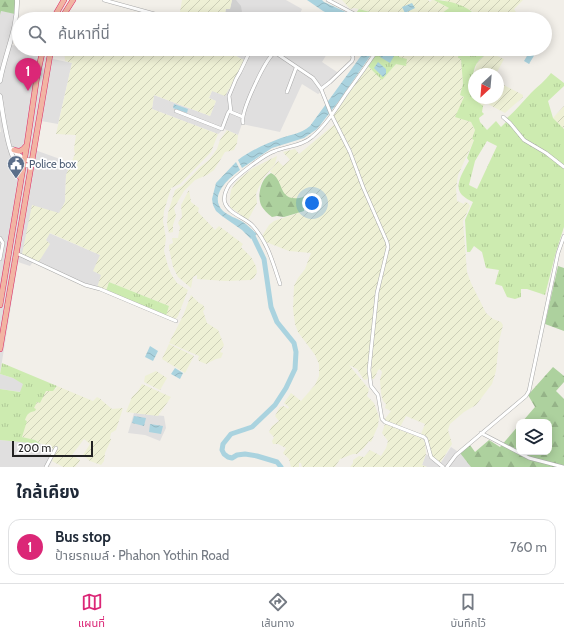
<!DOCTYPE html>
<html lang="th">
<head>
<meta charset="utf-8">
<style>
	:root { --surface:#fff; --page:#f2f2f3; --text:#1f2937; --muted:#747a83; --line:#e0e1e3; --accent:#db2777 }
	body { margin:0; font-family:Cabin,"Noto Sans Thai",sans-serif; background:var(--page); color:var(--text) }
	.controls { position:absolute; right:12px; bottom:12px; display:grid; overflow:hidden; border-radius:8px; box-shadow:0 2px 10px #0003 }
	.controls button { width:36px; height:36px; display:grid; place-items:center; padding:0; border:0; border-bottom:1px solid var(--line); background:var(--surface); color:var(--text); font:20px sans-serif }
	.compass { position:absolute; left:468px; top:68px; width:36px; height:36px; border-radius:50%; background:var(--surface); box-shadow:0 2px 10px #0003; rotate:206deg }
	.scale { position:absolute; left:12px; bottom:10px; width:81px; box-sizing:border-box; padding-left:4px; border:2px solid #222; border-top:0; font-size:11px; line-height:14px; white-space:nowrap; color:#222; -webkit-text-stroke:3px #fff; paint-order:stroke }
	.you { position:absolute; left:312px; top:203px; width:14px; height:14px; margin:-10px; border:3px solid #fff; border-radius:50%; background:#1a73e8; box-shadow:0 0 0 6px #1a73e833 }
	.badge { display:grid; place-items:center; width:26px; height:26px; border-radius:50%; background:var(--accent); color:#fff; font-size:13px; font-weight:700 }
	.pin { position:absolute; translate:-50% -33px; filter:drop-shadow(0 1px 2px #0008) }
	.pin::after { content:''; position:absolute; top:21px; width:14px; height:12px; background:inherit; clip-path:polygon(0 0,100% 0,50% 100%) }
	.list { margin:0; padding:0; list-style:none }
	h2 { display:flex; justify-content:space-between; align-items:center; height:52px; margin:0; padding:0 16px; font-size:17px }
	h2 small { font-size:13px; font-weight:400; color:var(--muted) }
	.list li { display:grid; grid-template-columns:26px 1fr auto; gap:12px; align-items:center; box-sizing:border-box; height:56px; margin:0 8px 8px; padding:0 8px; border:1px solid var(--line); border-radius:12px }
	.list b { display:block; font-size:15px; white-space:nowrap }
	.list p { margin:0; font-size:13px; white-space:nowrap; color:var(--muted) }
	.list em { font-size:13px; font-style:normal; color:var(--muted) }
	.icon { flex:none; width:22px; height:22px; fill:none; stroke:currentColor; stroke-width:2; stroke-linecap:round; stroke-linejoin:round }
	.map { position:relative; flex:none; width:564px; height:467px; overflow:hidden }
	.search { position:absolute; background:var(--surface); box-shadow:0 2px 10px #0003; left:12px; right:12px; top:12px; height:44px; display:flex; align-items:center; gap:10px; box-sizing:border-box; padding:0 14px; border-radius:22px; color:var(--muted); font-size:15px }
	.sheet { height:116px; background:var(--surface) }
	nav { display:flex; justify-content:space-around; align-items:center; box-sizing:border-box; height:56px; border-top:1px solid var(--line); background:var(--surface); font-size:11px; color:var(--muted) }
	nav a { display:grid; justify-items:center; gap:2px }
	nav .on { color:var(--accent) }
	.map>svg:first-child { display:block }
</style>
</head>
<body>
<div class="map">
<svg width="564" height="467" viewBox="0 0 564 467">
	<defs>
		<pattern id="farmland-furrows" width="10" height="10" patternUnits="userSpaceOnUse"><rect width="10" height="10" fill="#eef0d5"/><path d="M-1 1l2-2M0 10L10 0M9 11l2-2" fill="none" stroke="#ccceb7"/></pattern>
		<pattern id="grass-tufts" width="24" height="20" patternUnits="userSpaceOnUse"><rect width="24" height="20" fill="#cdebb0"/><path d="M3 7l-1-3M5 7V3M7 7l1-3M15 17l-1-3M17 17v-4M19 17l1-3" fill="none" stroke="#b0c997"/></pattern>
		<pattern id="forest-firs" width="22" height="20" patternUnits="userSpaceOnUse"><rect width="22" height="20" fill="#add19e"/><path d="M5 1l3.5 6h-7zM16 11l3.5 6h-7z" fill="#95b388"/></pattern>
		<pattern id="water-waves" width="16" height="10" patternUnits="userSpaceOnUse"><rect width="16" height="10" fill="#aad3df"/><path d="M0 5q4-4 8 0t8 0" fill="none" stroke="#92b5bf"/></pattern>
	</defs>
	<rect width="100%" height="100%" fill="#f2efe9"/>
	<path fill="#e0dfdf" d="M 232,0 L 286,0 L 302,9 L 298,18 L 299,19 L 224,19 L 226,8 L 230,9 Z
		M 1,11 L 19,14 L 12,45 L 19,46 L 19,49 L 40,50 L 39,56 L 72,63 L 58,124 L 41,121 L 35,150 L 71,163 L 66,175 L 65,202 L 59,214 L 32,206 L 46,240 L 49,233 L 100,255 L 102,275 L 96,290 L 84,286 L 33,262 L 30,266 L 18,262 L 0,374 L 13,378 L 24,383 L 21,392 L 0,389 L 0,132 L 1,132 L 0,125 L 0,15 Z
		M 234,49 L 330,49 L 322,62 L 340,74 L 332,83 L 318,94 L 302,84 L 280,132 L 242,124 L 238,135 L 224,129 L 218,134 L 152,109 L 154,95 L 210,116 L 216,101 L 209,98 L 212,91 L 230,89 L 240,70 L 244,60 L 232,54 Z
		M 134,413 L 164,416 L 166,428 L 160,441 L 145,435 L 128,433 Z
		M 0,440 L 43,444 L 56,451 L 49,467 L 0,467 Z
		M 451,447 L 460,453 L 471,467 L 427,467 L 422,465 L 426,454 L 440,464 Z"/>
	<path fill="#d0d0d0" d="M 232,0 L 236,0 L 241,6 L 243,19 L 224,19 L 226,8 L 230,9 Z"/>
	<path fill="url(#farmland-furrows)" d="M 182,0 L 232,0 L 230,9 L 226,9 L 224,19 L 182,19 L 179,18 Z
		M 342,0 L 428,0 L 430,2 L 432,0 L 434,0 L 449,8 L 443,13 L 452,19 L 395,19 L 393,16 L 379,19 L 373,14 L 367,11 L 354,8 L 350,9 Z
		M 443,0 L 523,0 L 514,9 L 520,18 L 519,19 L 479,19 L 472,11 Z
		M 64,49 L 234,49 L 232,54 L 244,60 L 240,70 L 225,96 L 212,91 L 209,98 L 216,101 L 210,116 L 154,95 L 152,109 L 218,134 L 211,152 L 180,184 L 171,188 L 164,211 L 163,221 L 166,239 L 164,251 L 168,266 L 171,274 L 177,283 L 188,290 L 178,316 L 175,320 L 166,316 L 169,306 L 109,282 L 106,291 L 97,288 L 101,275 L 93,271 L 100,255 L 50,233 L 46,240 L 50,244 L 38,263 L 22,254 L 32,205 L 59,213 L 65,202 L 66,175 L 75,154 L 74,149 L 76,135 L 56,134 L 72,63 L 65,61 Z
		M 398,49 L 459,49 L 458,58 L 461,59 L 463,84 L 460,95 L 464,97 L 464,120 L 471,122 L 475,130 L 472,139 L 474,140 L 458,175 L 456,189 L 457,201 L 464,204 L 465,202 L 468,203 L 470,206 L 463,221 L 467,272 L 471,283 L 486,313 L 493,319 L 501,322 L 503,325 L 499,341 L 496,371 L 492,384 L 476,405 L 464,412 L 450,424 L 448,430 L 452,444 L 440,463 L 432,457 L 424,436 L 421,434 L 425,424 L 406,416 L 400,427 L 384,420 L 391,411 L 385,408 L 386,404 L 383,401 L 381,393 L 380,380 L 382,372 L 380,369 L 378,370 L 374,379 L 371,379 L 373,336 L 378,296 L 389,248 L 389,243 L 372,207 L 351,149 L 333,115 L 368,66 L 382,80 L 396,64 L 399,57 Z
		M 488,52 L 504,59 L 496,74 L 474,74 L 477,63 Z
		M 474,75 L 474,98 L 498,98 L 498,82 L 523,95 L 523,97 L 505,113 L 486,103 L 483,106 L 474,99 L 473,90 Z
		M 564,106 L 564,129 L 553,118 Z
		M 335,124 L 348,151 L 365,196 L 387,245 L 375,295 L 368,379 L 364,380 L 357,369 L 349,365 L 369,389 L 367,396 L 374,403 L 379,417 L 378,426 L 371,442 L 369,441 L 364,448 L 357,454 L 353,454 L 340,459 L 335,467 L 302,467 L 301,463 L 299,463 L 299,467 L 291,467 L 289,459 L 283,453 L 286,448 L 278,444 L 273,444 L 272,441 L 274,437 L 269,432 L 272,426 L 279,421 L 275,416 L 280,407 L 284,406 L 288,409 L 289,407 L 284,403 L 291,393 L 301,401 L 315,385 L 319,376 L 319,364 L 315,355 L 298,332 L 295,324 L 293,309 L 294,286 L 298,278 L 305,269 L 311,253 L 289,251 L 266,242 L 262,236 L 269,225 L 274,221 L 304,211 L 297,199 L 291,198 L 285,195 L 274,175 L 270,171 L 278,161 L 283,166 L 290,160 L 283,152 L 295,149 L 299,154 Z
		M 227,130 L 238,135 L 237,143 L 234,150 L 225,152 L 214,170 L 207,175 L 195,180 L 184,191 L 174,208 L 176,216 L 173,225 L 173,232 L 169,233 L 167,224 L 168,213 L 175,190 L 182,186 L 200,167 L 209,160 L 217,149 L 220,140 Z
		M 277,156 L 275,164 L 264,177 L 258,189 L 256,194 L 257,203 L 248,220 L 230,207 L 230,197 L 231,190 L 236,182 L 244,175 L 253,168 Z
		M 189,190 L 191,202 L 199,208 L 198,212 L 215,230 L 219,226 L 243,244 L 241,247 L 251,257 L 256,266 L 257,272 L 254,278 L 250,280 L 226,281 L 197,279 L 197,275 L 193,277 L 191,288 L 178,277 L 173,267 L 169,248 L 169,245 L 173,243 L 172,238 L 178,238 L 180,227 L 178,223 L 182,217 L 181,205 Z
		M 191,295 L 199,303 L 203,305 L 205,309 L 203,311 L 207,323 L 218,330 L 224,345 L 220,352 L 223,353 L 221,358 L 216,359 L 206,364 L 199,361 L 198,359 L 199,356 L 169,343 L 183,316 Z
		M 169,344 L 194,356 L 185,373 L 162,359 Z
		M 156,371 L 167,378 L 160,390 L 144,382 L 145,376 Z
		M 142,384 L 171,397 L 158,416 L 126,412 L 132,397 L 138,391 Z
		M 57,386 L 93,401 L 97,397 L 99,398 L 112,409 L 123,408 L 116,430 L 111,433 L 110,438 L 111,440 L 105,453 L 104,461 L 101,465 L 90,461 L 83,455 L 90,444 L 84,439 L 72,455 L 80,460 L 79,462 L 75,467 L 63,467 L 52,461 L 56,451 L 35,440 L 21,437 L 27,421 L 25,420 L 26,415 L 32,411 L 37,402 L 40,403 L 46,390 L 56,389 Z
		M 385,424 L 423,439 L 425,443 L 426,454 L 422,465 L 427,467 L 350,467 L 353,463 L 353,460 L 359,456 L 364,457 L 370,450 L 381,456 L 386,448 L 388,441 L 382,433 Z"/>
	<path fill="url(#grass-tufts)" fill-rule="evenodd" d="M 434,0 C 449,0 470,6 479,19 L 452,19 L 442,13 L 449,8 Z
		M 359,9 L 370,12 L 379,19 L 367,19 L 356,13 Z
		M 379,49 L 386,49 L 394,54 L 396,49 L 398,49 L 399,57 L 407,59 L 406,66 L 396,64 L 382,80 L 368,66 Z
		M 459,49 L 490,49 C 486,55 480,58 477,63 C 471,72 473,89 474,99 L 483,106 L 482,112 L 484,114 L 479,118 L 480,122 L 487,130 L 496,121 L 501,127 L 506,122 L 505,120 C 514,112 523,102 531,93 C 538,86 545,81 551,73 L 564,83 L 564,86 L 548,101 L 553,118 L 564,129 L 564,227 L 556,252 L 545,295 L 527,289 L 521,289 L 521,297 L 515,299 L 507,297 L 502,286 L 495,284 L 499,270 L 486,268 L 482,252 L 474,246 L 470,252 L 467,252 L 465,220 L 473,202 C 469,200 465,198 462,195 C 453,186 464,170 469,161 L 467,158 L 474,140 L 472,139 L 475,130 L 471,122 L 455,117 L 464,97 L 460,95 L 463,84 L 461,59 L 458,58 ZM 487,141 L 497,146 L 477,189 L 469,185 L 475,161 Z
		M 109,282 L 169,306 L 166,316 L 106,291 Z
		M 2,363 L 57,386 L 53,391 L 46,391 L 40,403 L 37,402 L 34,408 L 36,409 L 35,411 C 29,412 27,414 25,420 L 27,421 L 22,437 L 35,440 L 41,444 L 0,440 L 0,389 L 20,392 L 23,384 L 13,378 L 0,374 Z"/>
	<path fill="url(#forest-firs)" d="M 0,0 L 15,0 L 15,14 L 1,11 L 0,15 Z
		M 271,173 C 285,180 277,204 304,197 L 304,211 L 284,217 L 277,216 L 272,217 C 268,214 263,209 261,205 C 257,195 261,178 271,173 Z
		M 558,266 L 564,268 L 564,331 L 545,324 Z
		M 553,367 L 564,376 L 564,382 L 556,391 L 564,399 L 564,467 L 471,467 L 460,453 L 470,445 L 475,452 L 489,440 L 500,447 L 519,425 L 519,452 L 549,452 L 549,422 L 522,422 L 535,407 L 528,395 Z"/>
	<path fill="url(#water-waves)" d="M 307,0 L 322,0 L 324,2 L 361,19 L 339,19 L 323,11 Z
		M 412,3 L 415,8 L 405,13 L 402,7 Z
		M 366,49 L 375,49 L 339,101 L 317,129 L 304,138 L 272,148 L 242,168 L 238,160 C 251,150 266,144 281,138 C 293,134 300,134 310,126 Z
		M 525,49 L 538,49 L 529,64 L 524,61 L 530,51 L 528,50 L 527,51 Z
		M 384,50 L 394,56 L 390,63 L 380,57 Z
		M 378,62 L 386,69 L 386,74 L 383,77 L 374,68 Z
		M 174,104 L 188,109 L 187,113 L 173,108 Z
		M 236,162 L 240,170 C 229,178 208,196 223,211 C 229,216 236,218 243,222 C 248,225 252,230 257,234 L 251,239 L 242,230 L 222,216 L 216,211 L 213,205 L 212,199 L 216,183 Z
		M 150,346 L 158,351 L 153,361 L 145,357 Z
		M 175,368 L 183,373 L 180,379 L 171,374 Z
		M 134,416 L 146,418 L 144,426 L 132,423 Z
		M 150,424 L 163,426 L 161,434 L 149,432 Z"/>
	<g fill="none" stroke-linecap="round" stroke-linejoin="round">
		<path stroke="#aad3df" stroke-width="5" d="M 251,232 L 264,259 L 271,307 L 277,322 L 294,343 L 296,352 L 295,369 L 286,388 L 275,405 L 252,427 L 231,434 L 223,444 L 222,450 L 224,454 L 228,457 L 232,458 L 237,455 L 245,454 L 257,456 L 277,462 L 281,467"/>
		<g stroke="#a9a9a9" stroke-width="4">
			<path id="minor" d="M 104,0 L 173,19
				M 328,0 L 364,19
				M 258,19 L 262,15 L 276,19
				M 270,49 L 313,78 L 321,89 L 331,114 L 350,152 L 363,187 L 387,242 L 388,247 L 377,293 L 369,370 L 371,386 L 378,395 L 382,419 L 385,422 L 424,437 L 426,439 L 431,457 L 443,467
				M 321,89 L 330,82 L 352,61 L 353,58 L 351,49
				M 287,92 L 296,68
				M 176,111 L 222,129 L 228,113 L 230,110
				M 243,117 L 231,112 L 229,96 L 236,79 L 240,72 L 251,49
				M 503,117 L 510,123 L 524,140 L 546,153 L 564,167
				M 243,123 C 240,112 263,66 271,56 C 273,54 275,52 277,49
				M 0,238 L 3,243 L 0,259
				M 16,253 L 85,285 L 100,289 L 176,321
				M 280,284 C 273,263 268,243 253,226 C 246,218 229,214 225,203 C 223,197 226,190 229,185 C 236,176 265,154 275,151 C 287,146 302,146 312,137 C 326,125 336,109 346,94 C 357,79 368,64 378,49
				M 481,433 L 529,458 L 563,467
				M 46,467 L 56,448
				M 447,467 L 456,455 L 526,396 L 529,391 L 558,253 L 564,236"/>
		</g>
		<g stroke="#a9a9a9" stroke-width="5">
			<path id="tertiary" d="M 0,81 C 5,53 18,28 17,0
				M 0,96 C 2,109 8,154 16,162 C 19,165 26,165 31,166
				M 13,149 C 18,156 23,160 32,161"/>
		</g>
		<g stroke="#dc2a67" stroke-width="6">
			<path id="trunk" d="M 53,19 L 64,0
				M 61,19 L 73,0
				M 14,150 C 20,152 22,151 26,146
				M 15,161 L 20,177
				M 0,305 L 27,144 L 37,76 L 43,49
				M 0,349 L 51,49"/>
		</g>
		<use href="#minor" stroke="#fff" stroke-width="3"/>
		<use href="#tertiary" stroke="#fff" stroke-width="4"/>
		<use href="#trunk" stroke="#f2b4a3" stroke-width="5"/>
	</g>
	<defs>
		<g id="civic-pin" transform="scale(0.9)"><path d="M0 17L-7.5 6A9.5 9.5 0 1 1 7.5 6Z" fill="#5c6f8a" stroke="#fff"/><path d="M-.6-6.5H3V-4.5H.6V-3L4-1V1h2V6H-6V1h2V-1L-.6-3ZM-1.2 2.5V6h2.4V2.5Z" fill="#fff"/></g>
	</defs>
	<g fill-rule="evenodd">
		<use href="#civic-pin" x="16" y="164"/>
	</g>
	<g text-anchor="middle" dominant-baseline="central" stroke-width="3.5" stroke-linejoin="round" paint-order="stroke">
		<g font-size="11" fill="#4e5e75" stroke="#fff" text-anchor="start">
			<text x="29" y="164">Police box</text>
		</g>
	</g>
</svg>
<div class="controls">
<button><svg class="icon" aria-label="layers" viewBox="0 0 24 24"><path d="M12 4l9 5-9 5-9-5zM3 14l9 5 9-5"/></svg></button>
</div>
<svg class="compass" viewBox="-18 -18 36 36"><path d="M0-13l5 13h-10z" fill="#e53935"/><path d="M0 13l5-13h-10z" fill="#747a83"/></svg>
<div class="scale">200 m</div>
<div class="you"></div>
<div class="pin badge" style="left:28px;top:91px">1</div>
<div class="search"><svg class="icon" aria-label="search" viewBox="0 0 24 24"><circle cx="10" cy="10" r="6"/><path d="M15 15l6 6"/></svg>ค้นหาที่นี่</div>
</div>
<section class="sheet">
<h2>ใกล้เคียง<small></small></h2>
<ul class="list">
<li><span class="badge">1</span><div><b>Bus stop</b><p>ป้ายรถเมล์ · Phahon Yothin Road</p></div><em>760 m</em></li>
</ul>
</section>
<nav>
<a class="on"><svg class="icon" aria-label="map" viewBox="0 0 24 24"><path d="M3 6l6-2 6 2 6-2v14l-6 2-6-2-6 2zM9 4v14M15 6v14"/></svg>แผนที่</a>
<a><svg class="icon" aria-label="directions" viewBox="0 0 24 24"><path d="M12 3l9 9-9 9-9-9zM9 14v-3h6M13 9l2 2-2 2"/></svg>เส้นทาง</a>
<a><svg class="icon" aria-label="saved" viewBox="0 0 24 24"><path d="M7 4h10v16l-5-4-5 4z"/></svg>บันทึกไว้</a>
</nav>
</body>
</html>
